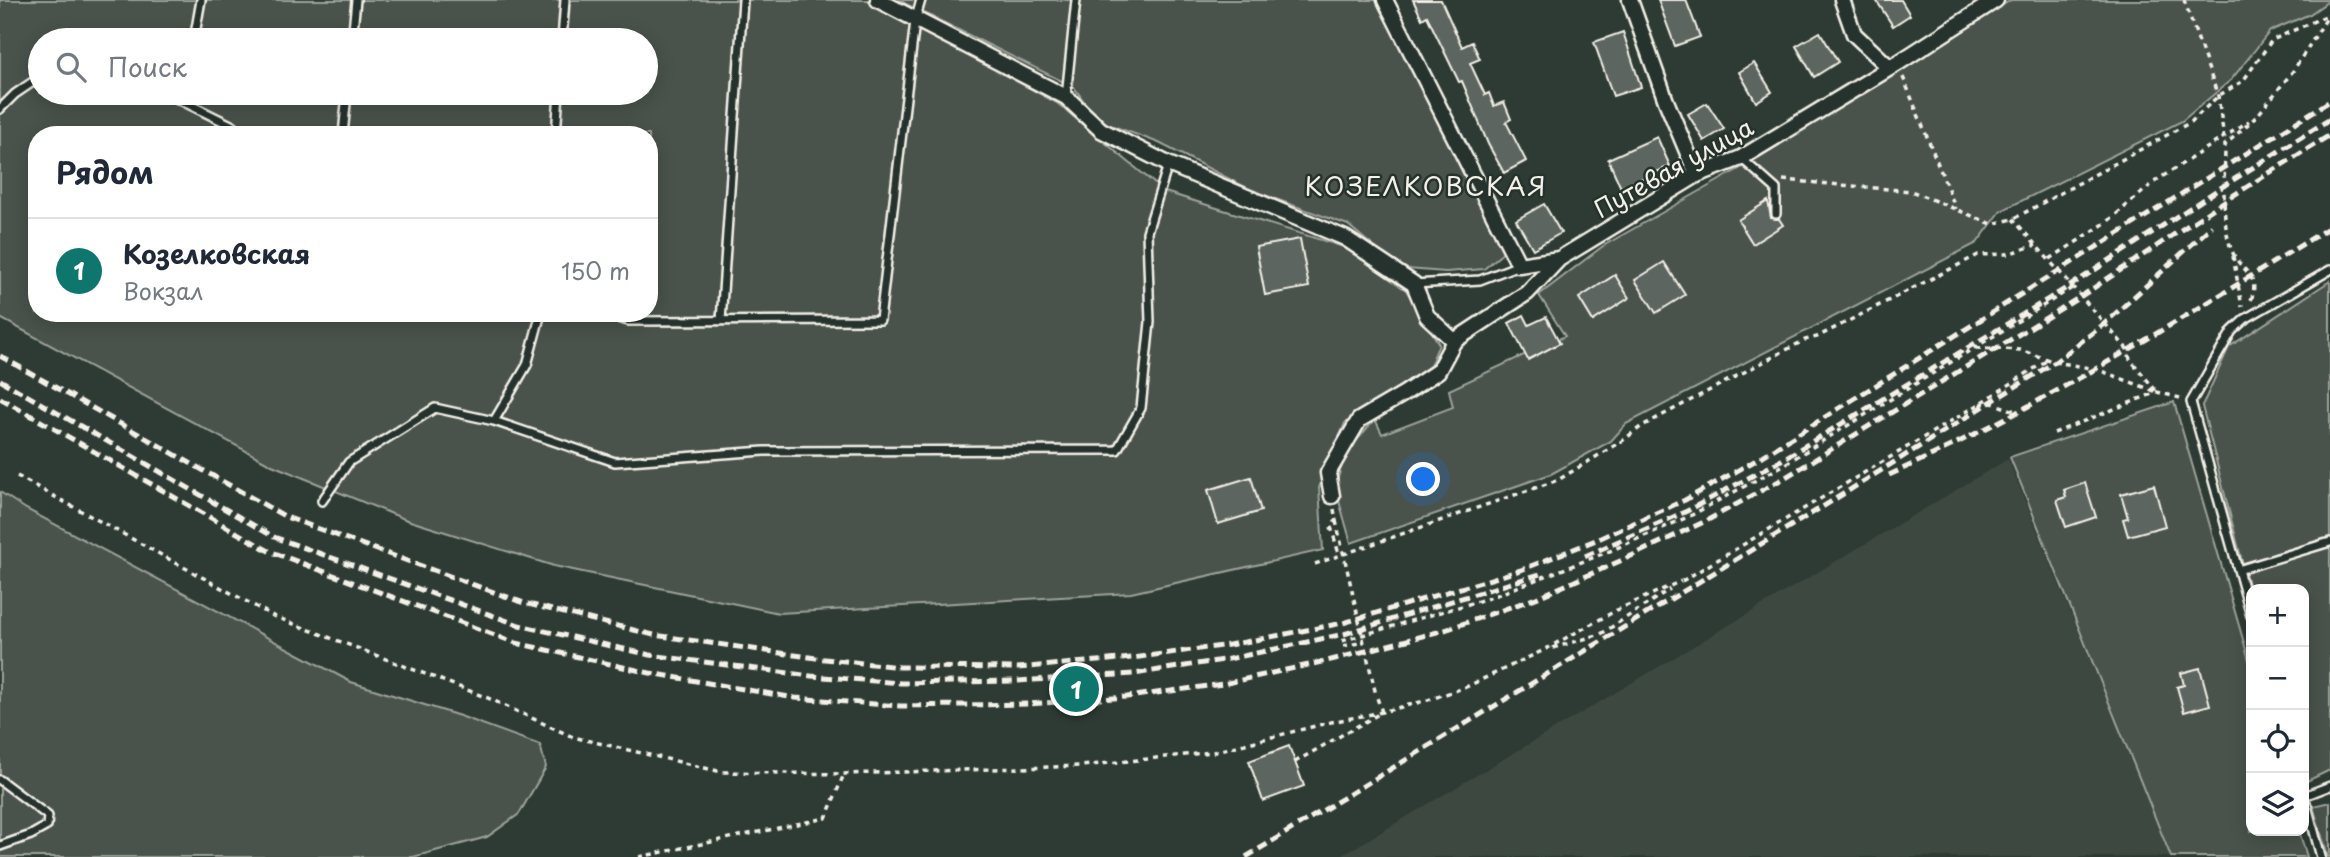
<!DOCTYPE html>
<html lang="ru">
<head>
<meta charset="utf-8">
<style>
	:root { --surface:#fff; --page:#f6f6f7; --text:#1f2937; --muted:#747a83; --line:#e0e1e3; --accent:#0f766e }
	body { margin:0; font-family:"Playpen Sans",sans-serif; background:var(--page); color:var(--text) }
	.controls { position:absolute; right:21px; bottom:21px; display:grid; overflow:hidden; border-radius:14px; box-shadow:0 4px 18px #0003 }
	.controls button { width:63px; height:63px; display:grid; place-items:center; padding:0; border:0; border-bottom:2px solid var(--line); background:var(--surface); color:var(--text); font:35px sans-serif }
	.you { position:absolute; left:1424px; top:480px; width:24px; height:24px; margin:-18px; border:5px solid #fff; border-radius:50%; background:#1a73e8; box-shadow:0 0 0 10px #1a73e833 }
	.badge { display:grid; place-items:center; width:46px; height:46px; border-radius:50%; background:var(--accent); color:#fff; font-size:23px; font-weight:700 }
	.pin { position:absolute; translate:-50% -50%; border:4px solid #fff; box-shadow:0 2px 7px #0006 }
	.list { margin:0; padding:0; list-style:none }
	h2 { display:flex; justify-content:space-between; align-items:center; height:91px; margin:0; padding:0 28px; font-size:30px }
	h2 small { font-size:23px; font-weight:400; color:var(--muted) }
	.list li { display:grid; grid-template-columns:46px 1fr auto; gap:21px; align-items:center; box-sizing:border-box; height:105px; padding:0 28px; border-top:2px solid var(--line) }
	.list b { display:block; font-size:26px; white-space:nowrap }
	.list p { margin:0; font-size:23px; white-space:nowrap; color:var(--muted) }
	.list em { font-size:23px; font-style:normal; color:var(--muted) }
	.icon { flex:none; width:38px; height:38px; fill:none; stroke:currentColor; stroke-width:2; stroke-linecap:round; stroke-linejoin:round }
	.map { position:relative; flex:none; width:2330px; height:857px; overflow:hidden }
	.search { position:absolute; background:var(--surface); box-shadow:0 4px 18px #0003; left:28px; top:28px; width:630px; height:77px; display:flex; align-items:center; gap:18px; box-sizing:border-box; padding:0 24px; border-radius:38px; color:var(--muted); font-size:26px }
	.panel { position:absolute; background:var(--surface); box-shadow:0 4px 18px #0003; left:28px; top:126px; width:630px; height:196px; border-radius:28px }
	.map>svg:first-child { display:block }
</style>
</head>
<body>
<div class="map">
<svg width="2330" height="857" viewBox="0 0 2330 857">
	<rect width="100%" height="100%" fill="#2e3b34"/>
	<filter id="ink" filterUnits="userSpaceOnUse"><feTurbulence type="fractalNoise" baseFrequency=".0143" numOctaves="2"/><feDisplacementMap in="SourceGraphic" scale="14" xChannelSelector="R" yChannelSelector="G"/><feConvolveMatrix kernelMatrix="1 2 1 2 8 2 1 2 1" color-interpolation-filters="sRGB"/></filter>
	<g filter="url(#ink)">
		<path fill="#3c4841" d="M 2008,459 L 2170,857 L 1339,857 Z"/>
		<path fill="#48524c" stroke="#9ea29a" stroke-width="2" fill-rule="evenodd" d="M 0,0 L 868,0 L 1057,103 L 1165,192 L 1344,247 L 1406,290 L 1439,344 L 1430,366 L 1345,423 L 1319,488 L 1323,550 L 1131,593 L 779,613 L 554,566 L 407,520 L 272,465 L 0,318 ZM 40,40 L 646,40 L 646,93 L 40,93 ZM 37,135 L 649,135 L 649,313 L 37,313 Z
			M 898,0 L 1376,0 L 1505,251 L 1484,269 L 1446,272 L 1407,269 L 1374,247 L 1348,225 L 1251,190 L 1159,143 L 1097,120 L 1074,87 Z
			M 2011,0 L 2330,0 L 2310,14 L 2270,31 L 2231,80 L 2182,121 L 2001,211 L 1977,243 L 1626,424 L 1611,441 L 1551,474 L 1351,543 L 1335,487 L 1346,453 L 1375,419 L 1382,434 L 1453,407 L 1449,390 L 1565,336 L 1539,295 L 1603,246 L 1748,164 Z
			M 2330,281 L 2330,770 L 2307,781 L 2304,770 L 2304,589 L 2251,589 L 2251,596 L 2202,406 L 2229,347 Z
			M 2174,402 L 2251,667 L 2251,831 L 2299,831 L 2307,857 L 2171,857 L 2010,457 Z
			M 0,492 L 26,509 L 351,682 L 460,716 L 540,745 L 546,767 L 519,814 L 487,837 L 413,857 L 0,857 Z
			M 2330,802 L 2330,857 L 2328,857 L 2313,806 Z"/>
		<path fill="#5c655e" stroke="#f4f1e8" stroke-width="2" d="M 1413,0 L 1441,0 L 1462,47 L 1472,42 L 1480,59 L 1470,63 L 1485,95 L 1489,93 L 1494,106 L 1504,102 L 1511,119 L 1506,122 L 1526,161 L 1504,173 L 1488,144 L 1462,81 L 1459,82 L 1427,16 L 1422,19 Z
			M 1658,0 L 1686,0 L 1700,37 L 1675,46 Z
			M 1876,0 L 1901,0 L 1910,15 L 1893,26 Z
			M 1623,32 L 1641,87 L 1613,96 L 1594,42 Z
			M 1820,32 L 1838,62 L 1814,77 L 1796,46 Z
			M 1754,63 L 1772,92 L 1756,102 L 1739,72 Z
			M 1707,103 L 1724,129 L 1704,141 L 1688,114 Z
			M 1657,137 L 1670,166 L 1621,188 L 1608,159 Z
			M 1768,201 L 1771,218 L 1779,219 L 1783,225 L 1753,244 L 1738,220 Z
			M 1544,204 L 1561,233 L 1533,249 L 1516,220 Z
			M 1300,239 L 1309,287 L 1265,295 L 1256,247 Z
			M 1664,262 L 1685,295 L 1656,313 L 1635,280 Z
			M 1615,275 L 1629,298 L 1593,321 L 1579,298 Z
			M 1524,315 L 1529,325 L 1546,317 L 1560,343 L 1528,360 L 1509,323 Z
			M 1251,477 L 1261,511 L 1218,524 L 1208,490 Z
			M 2085,483 L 2096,517 L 2066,527 L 2057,500 L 2066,497 L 2064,490 Z
			M 2154,485 L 2165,526 L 2128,536 L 2123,519 L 2128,518 L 2121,494 Z
			M 2200,668 L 2210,705 L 2184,712 L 2177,687 L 2184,685 L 2181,673 Z
			M 1289,746 L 1304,786 L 1263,801 L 1249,761 Z"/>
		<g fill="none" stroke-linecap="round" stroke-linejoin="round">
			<g stroke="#f4f1e8" stroke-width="12">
				<path id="lane" d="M 194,40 L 201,0
					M 352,40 L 356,0
					M 562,40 L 565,0
					M 166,93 L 251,135
					M 1066,97 L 1076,0
					M 0,109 L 15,94 L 40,77
					M 343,135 L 347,93
					M 556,135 L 559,93
					M 1741,158 L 1776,189 L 1776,214
					M 1414,284 L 1480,280 L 1519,265
					M 599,313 L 628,321 L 880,320 L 915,21 L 921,0
					M 721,321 L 743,0
					M 494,421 L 527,365 L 541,313
					M 322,501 L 349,462 L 435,408 L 494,421 L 615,462 L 764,451 L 1117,450 L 1141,408 L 1150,322 L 1147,232 L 1168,165
					M 2238,570 L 2330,542
					M 2251,616 L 2191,402 L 2232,331 L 2245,319 L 2330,270
					M 0,780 L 48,816 L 47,826 L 31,835 L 0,846
					M 2304,795 L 2321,857
					M 2304,796 L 2330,786"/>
			</g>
			<g stroke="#f4f1e8" stroke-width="19">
				<path id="street" d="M 878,0 L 1066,97 L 1101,130 L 1168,164 L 1345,238 L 1414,284 L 1427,316 L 1454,341
					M 1385,0 L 1519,265 L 1559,259
					M 1630,0 L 1666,101 L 1697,175
					M 1842,0 L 1854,34 L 1889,67
					M 1332,496 L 1328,473 L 1359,420 L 1405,393 L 1438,371 L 1454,341 L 1527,293 L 1559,259 L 1697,175 L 1741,158 L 1898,63 L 1996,0"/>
			</g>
			<path stroke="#f4f1e8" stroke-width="3.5" stroke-dasharray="5 5" stroke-linecap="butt" d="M 2184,0 L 2218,96 L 2225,145
				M 1903,77 L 1956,209
				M 1783,180 L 1911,191 L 1992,224 L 2013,219 L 2191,122 L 2218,96 L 2243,81 L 2272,40 L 2328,15
				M 2233,256 L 2242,307
				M 2050,259 L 2107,222 L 2157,180 L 2249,121
				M 2251,300 C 2261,274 2241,272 2233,253 C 2220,226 2225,176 2225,145 L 2257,116 L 2293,71 L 2330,13
				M 1976,348 L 2020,350 L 2055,362 L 2096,369 L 2157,392 L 2130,359 L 2128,350 L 2013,219
				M 1980,404 L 1992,403 L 2018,412
				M 2054,433 L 2157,392 L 2180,398
				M 17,476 L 273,616 L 488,698 L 573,737 L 722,772 L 844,774 L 1081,766 L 1213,752 L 1331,722 L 1382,712 L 1428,700 L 1466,687 L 1544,650 L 1617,610 L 1681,581
				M 1334,509 L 1336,521 L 1331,527 L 1339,554
				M 1315,564 L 1558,480 L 1622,441 L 1642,426 L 1805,340 L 1817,337 L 1978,255 L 2007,254 L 2036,245
				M 1682,581 L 1978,405 L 2049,359
				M 1342,641 L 1489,598 L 1610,551 L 1688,517 L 1780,467 L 2072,288
				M 1343,646 L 1364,642
				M 1553,648 L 1601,634 L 1670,589
				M 1295,762 L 1382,712 L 1376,695
				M 639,857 L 826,818 L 844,774"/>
			<use href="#lane" stroke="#26332d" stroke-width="7"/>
			<use href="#street" stroke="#26332d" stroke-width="14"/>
			<path stroke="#f4f1e8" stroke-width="5" stroke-dasharray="10 5" stroke-linecap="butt" d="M 0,356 L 286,517 L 524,603 L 654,635 L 816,658 L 900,667 L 1017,668 L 1132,658 L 1229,645 L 1343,623 L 1521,570 L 1596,540 L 1685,500 L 1758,459 L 2330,101
				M 0,380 L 274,537 L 519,625 L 650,655 L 811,676 L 901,683 L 1017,681 L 1134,674 L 1229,659 L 1344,634 L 1540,574
				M 0,398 L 269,551 L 516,643 L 650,673 L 795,698 L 900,706 L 1028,704 L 1127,697 L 1223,684 L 1335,659 L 1445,630 L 1536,598 L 1627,558 L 1708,520 L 1786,477 L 2080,297 L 2226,200 L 2330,135
				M 1889,475 C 2043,406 2187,316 2330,227
				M 1585,556 L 1687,511 L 1778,462 L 2070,286 L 2225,185 L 2330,119
				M 1246,857 L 1832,501 L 2055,362 L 2104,324 L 2212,226"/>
			<path stroke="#f4f1e8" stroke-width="3.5" stroke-dasharray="5 5" stroke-linecap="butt" d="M 1336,521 L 1376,695"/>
		</g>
	</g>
	<g text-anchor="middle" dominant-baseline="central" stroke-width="5" stroke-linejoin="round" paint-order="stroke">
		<g font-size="24" fill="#f4f1e8" stroke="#26332d">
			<text transform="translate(1673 167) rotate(-29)">Путевая улица</text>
		</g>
		<g font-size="26" letter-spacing="2" fill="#f4f1e8" stroke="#26332d">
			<text x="1426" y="185">КОЗЕЛКОВСКАЯ</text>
		</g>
	</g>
</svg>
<div class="controls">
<button>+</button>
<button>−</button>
<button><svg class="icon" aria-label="locate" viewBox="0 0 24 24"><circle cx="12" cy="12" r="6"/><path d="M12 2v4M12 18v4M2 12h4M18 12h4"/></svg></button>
<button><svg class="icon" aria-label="layers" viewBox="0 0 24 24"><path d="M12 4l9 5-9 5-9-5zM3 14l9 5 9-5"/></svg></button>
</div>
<div class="you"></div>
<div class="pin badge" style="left:1076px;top:689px">1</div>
<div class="search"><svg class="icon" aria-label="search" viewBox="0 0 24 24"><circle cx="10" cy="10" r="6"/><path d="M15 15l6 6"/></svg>Поиск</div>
<section class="panel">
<h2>Рядом<small></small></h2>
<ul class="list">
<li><span class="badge">1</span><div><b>Козелковская</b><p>Вокзал</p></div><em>150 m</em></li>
</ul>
</section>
</div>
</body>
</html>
